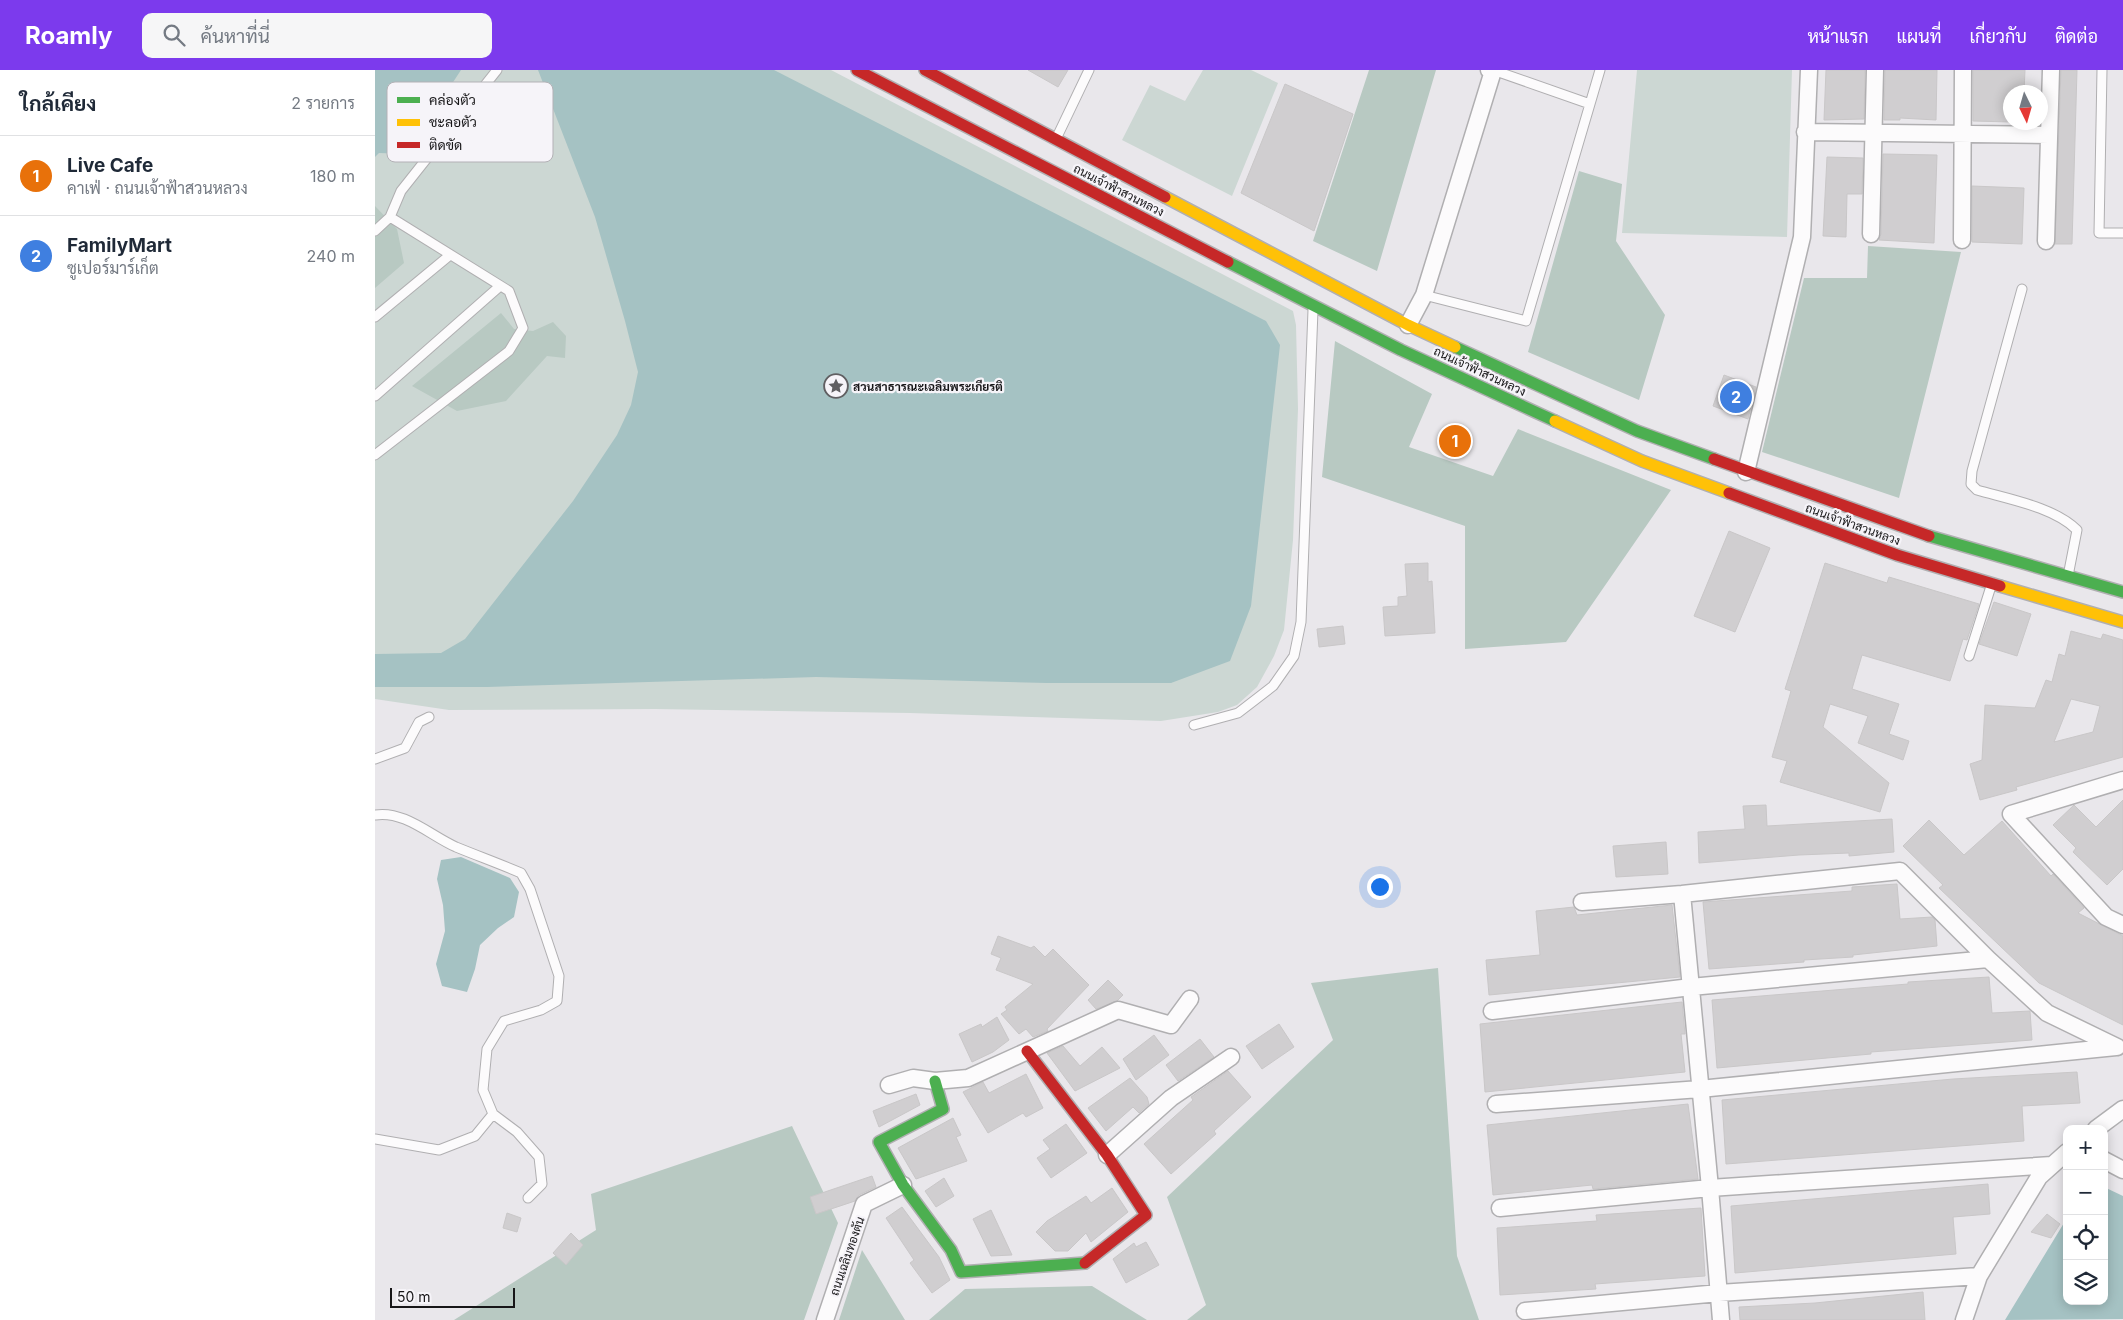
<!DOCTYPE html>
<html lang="th">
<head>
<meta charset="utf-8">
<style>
	:root { --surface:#fff; --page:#f6f6f7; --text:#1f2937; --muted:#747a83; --line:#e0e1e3; --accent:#7c3aed }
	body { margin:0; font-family:Inter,Sarabun,sans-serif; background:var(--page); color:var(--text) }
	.controls { position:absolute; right:15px; bottom:15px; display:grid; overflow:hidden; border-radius:10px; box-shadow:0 2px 12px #0003 }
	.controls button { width:45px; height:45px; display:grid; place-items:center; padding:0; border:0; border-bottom:1px solid var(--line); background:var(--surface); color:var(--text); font:25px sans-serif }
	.compass { position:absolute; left:1628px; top:15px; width:45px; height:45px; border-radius:50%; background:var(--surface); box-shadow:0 2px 12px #0003; rotate:175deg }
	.scale { position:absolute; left:15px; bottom:12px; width:125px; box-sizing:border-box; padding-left:5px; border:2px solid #171618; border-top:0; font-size:14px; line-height:18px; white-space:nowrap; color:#171618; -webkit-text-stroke:4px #f6f4f9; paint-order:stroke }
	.you { position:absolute; left:1004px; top:816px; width:18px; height:18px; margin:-12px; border:4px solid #fff; border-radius:50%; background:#1a73e8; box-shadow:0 0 0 8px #1a73e833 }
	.badge { display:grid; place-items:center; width:32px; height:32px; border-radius:50%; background:var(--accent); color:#fff; font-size:16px; font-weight:700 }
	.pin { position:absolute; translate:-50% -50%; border:2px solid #fff; box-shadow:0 1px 5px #0006 }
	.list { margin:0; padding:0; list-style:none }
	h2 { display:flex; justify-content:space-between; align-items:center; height:65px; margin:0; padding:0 20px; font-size:21px }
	h2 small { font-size:16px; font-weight:400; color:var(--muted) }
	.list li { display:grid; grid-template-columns:32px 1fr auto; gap:15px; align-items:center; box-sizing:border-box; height:80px; padding:0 20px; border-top:1px solid var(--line) }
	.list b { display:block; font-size:19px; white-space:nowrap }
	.list p { margin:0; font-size:16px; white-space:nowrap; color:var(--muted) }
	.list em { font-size:16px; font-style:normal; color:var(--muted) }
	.icon { flex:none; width:28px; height:28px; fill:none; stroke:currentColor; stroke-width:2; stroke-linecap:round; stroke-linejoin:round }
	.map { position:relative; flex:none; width:1748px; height:1250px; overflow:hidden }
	header { display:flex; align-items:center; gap:30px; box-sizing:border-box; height:70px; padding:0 25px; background:var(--accent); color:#fff }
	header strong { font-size:24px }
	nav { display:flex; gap:28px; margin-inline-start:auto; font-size:18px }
	.search { width:350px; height:45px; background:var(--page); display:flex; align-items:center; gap:12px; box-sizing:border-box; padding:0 18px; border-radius:10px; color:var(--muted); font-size:19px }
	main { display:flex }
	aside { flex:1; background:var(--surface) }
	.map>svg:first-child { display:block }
</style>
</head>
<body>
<header>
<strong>Roamly</strong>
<div class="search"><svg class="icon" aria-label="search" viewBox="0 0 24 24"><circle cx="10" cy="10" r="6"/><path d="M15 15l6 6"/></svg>ค้นหาที่นี่</div>
<nav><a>หน้าแรก</a><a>แผนที่</a><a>เกี่ยวกับ</a><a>ติดต่อ</a></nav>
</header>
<main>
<aside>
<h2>ใกล้เคียง<small>2 รายการ</small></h2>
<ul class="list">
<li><span class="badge" style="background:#e8710a">1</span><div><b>Live Cafe</b><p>คาเฟ่ · ถนนเจ้าฟ้าสวนหลวง</p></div><em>180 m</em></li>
<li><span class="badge" style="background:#3f7fe0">2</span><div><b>FamilyMart</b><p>ซูเปอร์มาร์เก็ต</p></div><em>240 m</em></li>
</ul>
</aside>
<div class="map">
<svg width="1748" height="1250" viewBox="0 0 1748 1250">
	<rect width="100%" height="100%" fill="#e9e7eb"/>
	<path fill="#ccd7d3" d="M 0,0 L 456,0 L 918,241 L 921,255 L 923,339 L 918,470 L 909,560 L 899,586 L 882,617 L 862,635 L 843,642 L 786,651 L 535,643 L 280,639 L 74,640 L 0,629 Z
		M 828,0 L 876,0 L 903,13 L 857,126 L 747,70 L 775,15 L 810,31 Z
		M 1262,0 L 1417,0 L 1412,167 L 1247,163 Z"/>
	<path fill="#b8c9c2" d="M 994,0 L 1061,0 L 1002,201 L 938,171 Z
		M 1204,101 L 1247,114 L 1241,171 L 1290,245 L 1264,330 L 1153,282 Z
		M 0,136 L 22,159 L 29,193 L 0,218 Z
		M 1493,176 L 1586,182 L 1524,428 L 1387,382 L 1429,208 L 1492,208 Z
		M 126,243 L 139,259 L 158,261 L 178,252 L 191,266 L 190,288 L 172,286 L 131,331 L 82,341 L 37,316 Z
		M 960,271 L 1057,324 L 1034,377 L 1118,406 L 1143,359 L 1296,420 L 1191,572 L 1090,579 L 1090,456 L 947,407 Z
		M 1063,898 L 1082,1186 L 1104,1250 L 812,1250 L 831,1235 L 792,1127 L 958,970 L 936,913 Z
		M 417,1056 L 463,1153 L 429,1250 L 79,1250 L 221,1160 L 216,1124 Z
		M 487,1180 L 530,1250 L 464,1250 Z
		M 717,1216 L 772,1250 L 554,1250 L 590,1219 Z"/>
	<path fill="#a5c2c3" d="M 0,0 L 86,0 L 31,84 L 4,83 L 0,87 Z
		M 163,0 L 399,0 L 891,251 L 905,275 L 876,536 L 855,591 L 796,613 L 672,613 L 441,607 L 112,617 L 0,617 L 0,584 L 66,583 L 90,569 L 198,431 L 242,365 L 256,335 L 263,302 L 250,251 L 220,147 Z
		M 86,787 L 135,808 L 144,822 L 139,847 L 123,858 L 105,875 L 100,899 L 92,922 L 67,916 L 61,894 L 70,861 L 68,835 L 62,809 L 66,790 Z
		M 1729,1117 L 1748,1126 L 1748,1249 L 1630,1250 L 1692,1148 L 1692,1231 L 1729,1231 Z"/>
	<path fill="#d0ced0" stroke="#c9c7c8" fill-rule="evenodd" d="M 653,0 L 693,0 L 683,17 Z
		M 1451,0 L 1490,0 L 1489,49 L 1449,50 Z
		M 1510,0 L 1562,0 L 1561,50 L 1525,48 L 1525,50 L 1509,50 Z
		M 1598,0 L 1650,0 L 1649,22 L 1636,22 L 1636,52 L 1598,51 Z
		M 1686,0 L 1702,0 L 1697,174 L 1680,174 Z
		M 910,14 L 978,44 L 939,161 L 866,123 Z
		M 1508,84 L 1562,85 L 1559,173 L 1504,170 L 1506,164 Z
		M 1452,87 L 1488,88 L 1487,124 L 1472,124 L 1471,167 L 1448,166 Z
		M 1597,116 L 1649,118 L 1647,174 L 1597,172 Z
		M 1349,305 L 1381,317 L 1373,349 L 1338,336 Z
		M 1354,461 L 1395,478 L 1360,562 L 1319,546 Z
		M 1053,493 L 1053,512 L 1057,511 L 1060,563 L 1010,566 L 1008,537 L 1023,536 L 1023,527 L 1032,526 L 1030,494 Z
		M 1450,493 L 1512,513 L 1514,507 L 1604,534 L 1592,570 L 1588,569 L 1575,611 L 1487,585 L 1477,619 L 1524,634 L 1514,664 L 1534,671 L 1528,690 L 1483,673 L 1493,646 L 1455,634 L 1448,657 L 1514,713 L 1505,742 L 1405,712 L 1412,691 L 1397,687 L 1416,621 L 1410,619 Z
		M 1619,532 L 1656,544 L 1642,586 L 1604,574 Z
		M 968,556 L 970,574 L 944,577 L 942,559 Z
		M 1696,561 L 1726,569 L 1728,564 L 1748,570 L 1748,687 L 1641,717 L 1642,720 L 1605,730 L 1595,694 L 1607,690 L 1610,635 L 1660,638 L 1671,610 L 1677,612 L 1684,584 L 1690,586 ZM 1696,629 L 1725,636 L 1718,662 L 1679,672 Z
		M 1748,730 L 1748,799 L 1732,815 L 1698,782 L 1701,778 L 1678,755 L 1699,735 L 1721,757 Z
		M 1391,735 L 1392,756 L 1517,749 L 1519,782 L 1474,786 L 1474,783 L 1424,785 L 1324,793 L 1323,762 L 1370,759 L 1368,736 Z
		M 1554,750 L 1589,785 L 1627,751 L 1676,806 L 1678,804 L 1709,838 L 1703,843 L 1748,866 L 1748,955 L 1664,913 L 1564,818 L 1568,815 L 1528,776 Z
		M 1291,772 L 1293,804 L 1241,807 L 1238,776 Z
		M 1522,814 L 1525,849 L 1557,847 L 1560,850 L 1562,876 L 1478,885 L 1478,887 L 1429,890 L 1429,892 L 1334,899 L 1328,832 L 1477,821 L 1477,817 Z
		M 1297,835 L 1305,907 L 1114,925 L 1111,890 L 1165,885 L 1161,841 L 1199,837 L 1202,845 Z
		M 623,866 L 656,878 L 659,876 L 670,887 L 678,879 L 714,915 L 672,959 L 673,961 L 658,967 L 651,959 L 644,964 L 626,944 L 632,940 L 630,937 L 658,914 L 621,900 L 626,888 L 616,884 Z
		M 1614,907 L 1617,943 L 1655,941 L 1657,970 L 1496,982 L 1496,984 L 1342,998 L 1337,930 L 1533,914 L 1533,912 Z
		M 733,910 L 748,925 L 742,931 L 721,939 L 713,930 Z
		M 1307,932 L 1310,964 L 1306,964 L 1310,1002 L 1110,1022 L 1105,954 Z
		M 622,947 L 634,970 L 618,982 L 597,992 L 584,964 L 606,954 L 607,957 Z
		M 904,954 L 919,977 L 887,999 L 871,976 Z
		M 779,965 L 794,985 L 761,1010 L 748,989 Z
		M 825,969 L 839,987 L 803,1011 L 791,995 Z
		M 688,976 L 705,996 L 727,977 L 745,998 L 700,1021 L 672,983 Z
		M 853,1001 L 876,1027 L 839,1061 L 841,1064 L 796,1104 L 769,1074 L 818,1030 L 816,1027 Z
		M 1702,1002 L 1705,1033 L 1647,1036 L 1649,1071 L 1351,1094 L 1347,1030 L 1578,1009 Z
		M 651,1004 L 668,1038 L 651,1047 L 648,1043 L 613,1063 L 588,1022 L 608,1012 L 614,1023 Z
		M 755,1008 L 772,1027 L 774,1034 L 764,1043 L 758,1037 L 731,1061 L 713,1038 Z
		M 541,1024 L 545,1035 L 504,1057 L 498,1041 Z
		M 1313,1034 L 1323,1109 L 1218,1119 L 1217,1115 L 1118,1125 L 1112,1055 Z
		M 578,1048 L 586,1065 L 581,1067 L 592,1091 L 541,1109 L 523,1078 Z
		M 691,1054 L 712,1083 L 676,1108 L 662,1088 L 675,1079 L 668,1070 Z
		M 497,1106 L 501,1117 L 484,1125 L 480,1131 L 441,1144 L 435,1127 Z
		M 569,1108 L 579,1126 L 561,1137 L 550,1121 Z
		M 1613,1114 L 1615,1144 L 1578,1147 L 1581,1184 L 1360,1203 L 1356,1136 Z
		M 737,1118 L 753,1142 L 716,1172 L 711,1163 L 693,1181 L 680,1181 L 661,1162 L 672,1151 L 711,1126 L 716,1133 Z
		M 527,1137 L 564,1187 L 575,1210 L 557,1223 L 535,1193 L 539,1190 L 511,1148 Z
		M 1326,1138 L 1330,1206 L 1220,1214 L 1221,1219 L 1125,1225 L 1122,1158 L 1222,1151 L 1221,1145 Z
		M 616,1140 L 637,1185 L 616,1186 L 598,1149 Z
		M 132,1143 L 146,1148 L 142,1162 L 128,1158 Z
		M 1672,1144 L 1685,1154 L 1676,1168 L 1656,1162 Z
		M 196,1163 L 208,1175 L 191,1195 L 178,1183 Z
		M 771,1172 L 784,1195 L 751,1213 L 738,1189 L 759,1173 L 761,1177 Z
		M 1548,1222 L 1550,1250 L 1365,1250 L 1364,1237 L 1440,1233 Z"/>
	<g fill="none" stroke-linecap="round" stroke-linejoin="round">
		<g stroke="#b0afb1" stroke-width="11">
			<path id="lane" d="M 1727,0 L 1724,163 L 1748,163
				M 1215,34 L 1225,0
				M 681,69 L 714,0
				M 0,161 L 15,147 L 26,121 L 122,0
				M 1647,219 L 1597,401 L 1596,414 L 1602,420 C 1633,429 1679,437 1702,460 L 1693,506
				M 1049,225 L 1151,251 L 1215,34 L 1118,0
				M 0,247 L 75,185
				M 0,326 L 125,216
				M 0,385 L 134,281 L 148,258 L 134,221 L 15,147
				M 1594,586 L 1617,513
				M 819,655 L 863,643 L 898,616 L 919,586 L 926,552 L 938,240
				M 0,689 L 30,678 L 44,652 L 54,647
				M 0,745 C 29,740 56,766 81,777 C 103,786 125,794 146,803 L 155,819 L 184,906 L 182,931 L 166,940 L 129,951 L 112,979 L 108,1020 L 118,1044 L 100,1066 L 64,1080 L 0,1069
				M 118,1044 L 142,1062 L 164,1087 L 167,1114 L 153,1128"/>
		</g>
		<g stroke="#b0afb1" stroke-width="19">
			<path id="street" d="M 1430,62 L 1674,65
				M 1496,164 L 1500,0
				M 1587,170 L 1588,0
				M 1671,171 L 1676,0
				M 1033,255 L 1049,225 L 1118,1 L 1114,0
				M 1371,402 L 1427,167 L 1434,0
				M 1748,710 L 1636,744 L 1731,847 L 1748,855
				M 1307,824 L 1335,1118 L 1346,1250
				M 1207,832 L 1307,824 L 1525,801 L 1613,889
				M 1117,941 L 1316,917 L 1613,889 L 1672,943 L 1742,977
				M 514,1015 L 538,1008 L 560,1011 L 593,1008 L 743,940 L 796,955 L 815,929
				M 1121,1034 L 1325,1019 L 1741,977
				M 1721,1059 L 1748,1039
				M 732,1085 L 796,1028 L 856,987
				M 1729,1090 L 1748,1100
				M 1125,1138 L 1335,1118 L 1677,1095
				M 1150,1241 L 1344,1223 L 1604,1206
				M 450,1250 L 489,1134 L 528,1115
				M 1589,1250 L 1604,1206 L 1664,1107 L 1692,1082"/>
		</g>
		<g stroke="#b0afb1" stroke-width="14">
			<path id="fast" d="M 853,192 L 1026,280 L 1180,351
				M 1080,277 L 1262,361 L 1339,389
				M 1554,466 L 1748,522
				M 560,1011 L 568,1039 L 504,1072 L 528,1115 L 576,1180 L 586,1202 L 710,1193"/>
		</g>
		<g stroke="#b0afb1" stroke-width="14">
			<path id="slow" d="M 790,127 L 1033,255 L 1080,277
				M 1180,351 L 1267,391 L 1354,423
				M 1625,516 L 1748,552"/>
		</g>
		<g stroke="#b0afb1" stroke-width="14">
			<path id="jam" d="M 482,0 L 853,192
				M 550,0 L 790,127
				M 1339,389 L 1554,466
				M 1354,423 L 1522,485 L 1625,516
				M 652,981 L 732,1085 L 771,1145 L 710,1193"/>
		</g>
		<use href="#lane" stroke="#fcfbfc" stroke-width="9"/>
		<use href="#street" stroke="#fcfbfc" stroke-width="16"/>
		<use href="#fast" stroke="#4caf50" stroke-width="11"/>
		<use href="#slow" stroke="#ffc107" stroke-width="11"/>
		<use href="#jam" stroke="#c62828" stroke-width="11"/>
	</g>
	<defs>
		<g id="sight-ring" transform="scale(1.25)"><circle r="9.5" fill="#f6f4f9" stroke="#605f62" stroke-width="1.5"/><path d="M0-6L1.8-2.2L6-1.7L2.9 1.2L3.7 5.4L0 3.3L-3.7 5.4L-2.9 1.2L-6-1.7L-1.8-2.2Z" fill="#605f62"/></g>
	</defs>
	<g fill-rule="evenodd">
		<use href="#sight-ring" x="461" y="316"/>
	</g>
	<g text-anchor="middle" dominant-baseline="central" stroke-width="4.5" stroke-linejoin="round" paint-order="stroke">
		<g font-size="12" fill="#171618" stroke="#f6f4f9">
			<text transform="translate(744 120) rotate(27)">ถนนเจ้าฟ้าสวนหลวง</text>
			<text transform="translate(1105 301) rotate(25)">ถนนเจ้าฟ้าสวนหลวง</text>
			<text transform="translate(1478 454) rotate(20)">ถนนเจ้าฟ้าสวนหลวง</text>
			<text transform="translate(472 1186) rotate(-71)">ถนนเฉลิมทองตัน</text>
		</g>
		<g font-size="12" font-weight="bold" fill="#171618" stroke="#f6f4f9" text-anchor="start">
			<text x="478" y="316">สวนสาธารณะเฉลิมพระเกียรติ</text>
		</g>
	</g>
	<rect x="12" y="12" width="166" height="80" rx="8" fill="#f6f4f9" stroke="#b3b1b6" stroke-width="1"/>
	<rect x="22" y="27" width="23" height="6" fill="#4caf50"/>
	<rect x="22" y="49" width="23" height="7" fill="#ffc107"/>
	<rect x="22" y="72" width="23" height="6" fill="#c62828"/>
	<g font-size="14" fill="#171618">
		<text x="54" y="35">คล่องตัว</text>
		<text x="54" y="57">ชะลอตัว</text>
		<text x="54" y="80">ติดขัด</text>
	</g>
</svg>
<div class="controls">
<button>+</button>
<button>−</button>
<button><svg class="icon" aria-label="locate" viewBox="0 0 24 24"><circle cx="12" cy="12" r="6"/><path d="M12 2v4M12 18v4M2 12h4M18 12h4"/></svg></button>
<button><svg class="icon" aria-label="layers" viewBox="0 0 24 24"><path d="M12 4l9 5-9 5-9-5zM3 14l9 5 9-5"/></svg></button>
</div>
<svg class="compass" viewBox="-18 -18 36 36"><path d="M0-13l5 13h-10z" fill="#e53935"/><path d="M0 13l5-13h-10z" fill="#747a83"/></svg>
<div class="scale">50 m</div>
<div class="you"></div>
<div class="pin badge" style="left:1080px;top:371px;background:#e8710a">1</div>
<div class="pin badge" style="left:1361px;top:327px;background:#3f7fe0">2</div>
</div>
</main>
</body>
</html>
